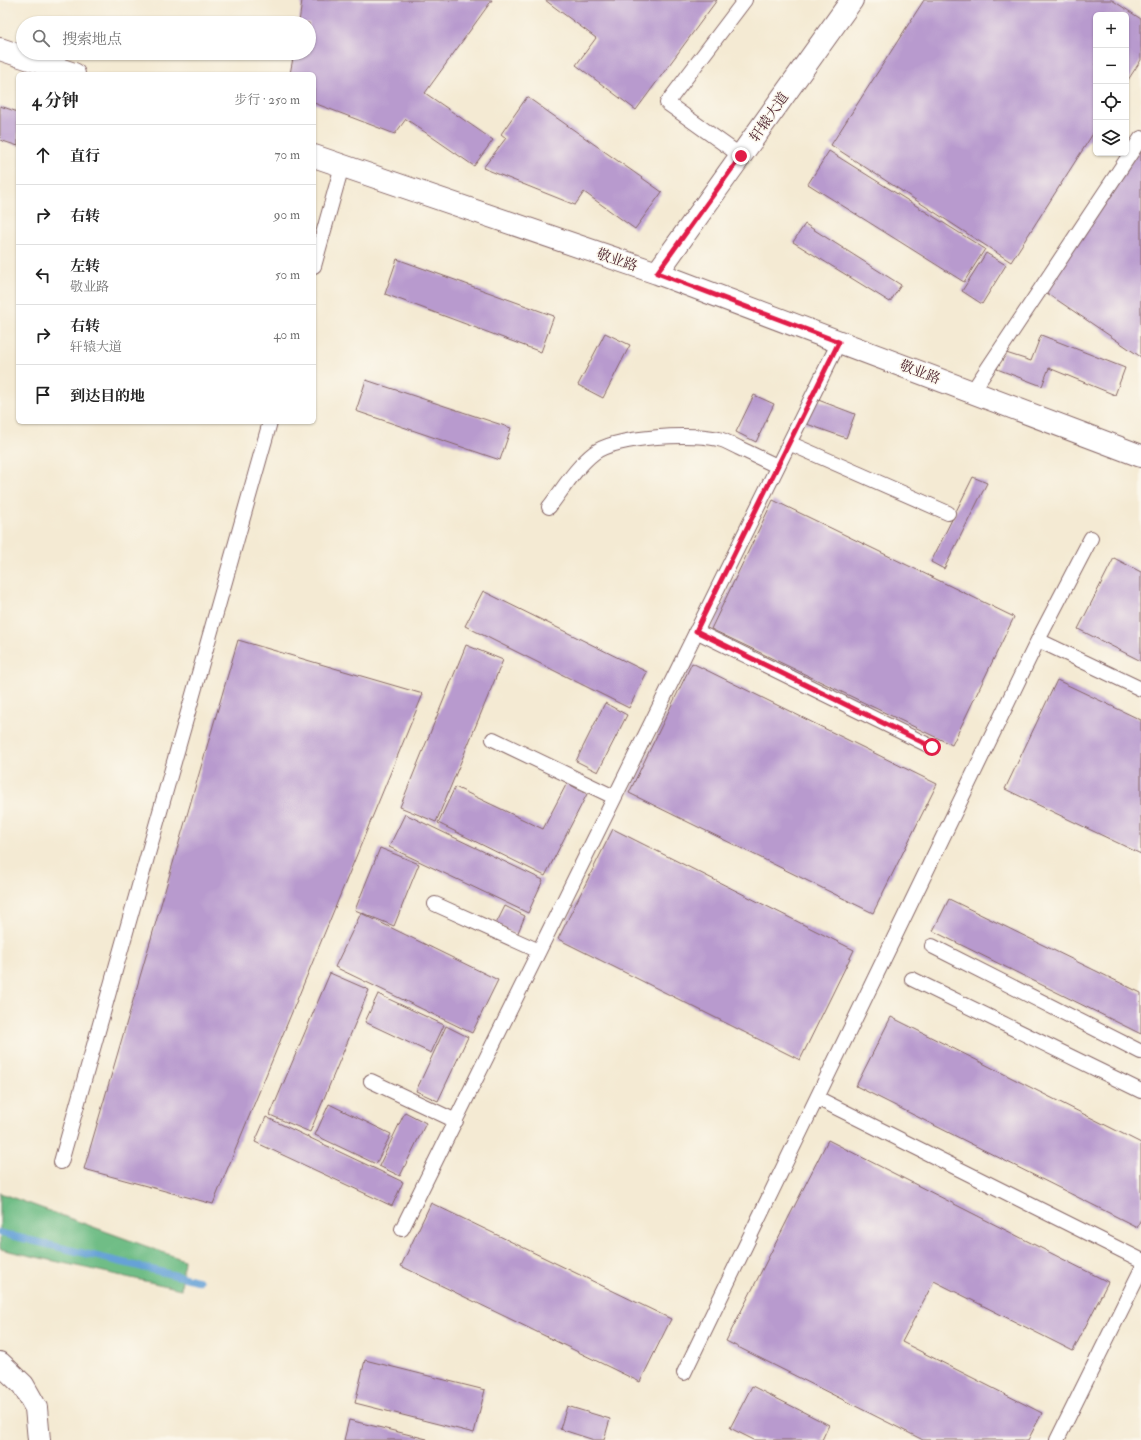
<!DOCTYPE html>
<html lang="zh">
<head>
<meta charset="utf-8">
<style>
	:root { --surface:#fff; --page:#f6f6f6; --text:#222; --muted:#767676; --line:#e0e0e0 }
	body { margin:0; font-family:"IM FELL Double Pica","Noto Serif SC",serif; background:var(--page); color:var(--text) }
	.controls { position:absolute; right:12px; top:12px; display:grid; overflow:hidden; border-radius:6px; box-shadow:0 1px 3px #0004 }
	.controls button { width:36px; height:36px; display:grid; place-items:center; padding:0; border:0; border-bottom:1px solid var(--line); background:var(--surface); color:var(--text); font:20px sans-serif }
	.stop { position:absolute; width:12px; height:12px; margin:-9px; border:3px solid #e11d48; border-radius:50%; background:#fff }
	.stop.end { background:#e11d48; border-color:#fff; box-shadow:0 1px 4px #0008 }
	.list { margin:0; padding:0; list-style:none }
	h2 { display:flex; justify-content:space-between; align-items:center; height:52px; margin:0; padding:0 16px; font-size:17px }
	h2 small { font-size:13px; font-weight:400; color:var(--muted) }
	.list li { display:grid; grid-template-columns:26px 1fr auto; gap:12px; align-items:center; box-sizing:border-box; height:60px; padding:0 16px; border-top:1px solid var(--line) }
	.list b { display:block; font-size:15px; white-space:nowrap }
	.list p { margin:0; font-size:13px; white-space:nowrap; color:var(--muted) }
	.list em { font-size:13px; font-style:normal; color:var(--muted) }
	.icon { flex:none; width:22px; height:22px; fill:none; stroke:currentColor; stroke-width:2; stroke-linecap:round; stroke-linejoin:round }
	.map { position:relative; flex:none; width:1141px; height:1440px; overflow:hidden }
	.search { position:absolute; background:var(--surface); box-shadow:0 1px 3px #0004; left:16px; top:16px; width:300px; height:44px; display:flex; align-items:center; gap:10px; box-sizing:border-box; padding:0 14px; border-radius:22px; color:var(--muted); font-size:15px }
	.panel { position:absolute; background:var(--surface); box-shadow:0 1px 3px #0004; left:16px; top:72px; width:300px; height:352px; border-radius:6px }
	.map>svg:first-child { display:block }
</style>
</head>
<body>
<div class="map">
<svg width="1141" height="1440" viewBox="0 0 1141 1440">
	<rect width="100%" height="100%" fill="#fbf7ec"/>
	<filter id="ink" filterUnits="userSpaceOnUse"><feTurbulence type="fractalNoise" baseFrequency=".025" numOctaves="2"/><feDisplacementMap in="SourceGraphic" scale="8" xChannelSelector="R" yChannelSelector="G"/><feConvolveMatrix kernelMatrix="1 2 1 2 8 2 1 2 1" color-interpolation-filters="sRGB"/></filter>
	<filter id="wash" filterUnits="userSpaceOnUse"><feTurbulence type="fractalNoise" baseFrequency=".012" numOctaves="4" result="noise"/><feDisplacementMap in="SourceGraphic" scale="16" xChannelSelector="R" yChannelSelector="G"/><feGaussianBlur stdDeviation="0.9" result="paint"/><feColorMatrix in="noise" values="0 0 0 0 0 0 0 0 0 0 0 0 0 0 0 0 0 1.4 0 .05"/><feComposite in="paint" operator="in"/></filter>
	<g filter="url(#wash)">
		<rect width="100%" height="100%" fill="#f4ead3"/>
		<path fill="#70bd86" stroke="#5d6e58" d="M 0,1193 L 184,1260 L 181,1289 L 0,1249 Z"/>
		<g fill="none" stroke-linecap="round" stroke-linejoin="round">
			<path stroke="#66a2d7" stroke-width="7" d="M 0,1233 L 199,1281"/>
		</g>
		<g id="blocks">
			<path fill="#b89ace" d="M 302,0 L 492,0 L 425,93 L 493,140 L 474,166 L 406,119 L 395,134 L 314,103 L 314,74 L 290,74 L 294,53 L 309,53 L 309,23 L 299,23 Z
				M 545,0 L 717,0 L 636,110 L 576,65 L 596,38 Z
				M 924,0 L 1112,0 L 1141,19 L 1141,60 L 1126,83 L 1126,15 L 1096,15 L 1096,129 L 1011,262 L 831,145 Z
				M 527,97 L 662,192 L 635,229 L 584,192 L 575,205 L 483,168 L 506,138 L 501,134 Z
				M 0,106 L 18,112 L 18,146 L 0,140 Z
				M 1141,147 L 1141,357 L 1044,291 Z
				M 829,151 L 985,249 L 964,282 L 808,184 Z
				M 805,224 L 901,285 L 890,302 L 793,242 Z
				M 986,253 L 1006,265 L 982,304 L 962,291 Z
				M 397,259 L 554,316 L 541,352 L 385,294 Z
				M 605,333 L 630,345 L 603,398 L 578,385 Z
				M 1041,335 L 1125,368 L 1115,395 L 1049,368 L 1042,386 L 997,369 L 1003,352 L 1031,361 Z
				M 366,380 L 511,428 L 500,460 L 356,411 Z
				M 754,395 L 774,404 L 756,442 L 736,432 Z
				M 813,398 L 855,414 L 846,438 L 804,423 Z
				M 973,477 L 987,483 L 944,569 L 931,562 Z
				M 773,500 L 1014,617 L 952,745 L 711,629 Z
				M 1114,558 L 1141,572 L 1141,661 L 1078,629 Z
				M 483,591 L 647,672 L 629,708 L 465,626 Z
				M 238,640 L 423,694 L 213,1204 L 84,1169 Z
				M 466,645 L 503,660 L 436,822 L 400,807 Z
				M 692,663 L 937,784 L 873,913 L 629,793 Z
				M 1057,680 L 1141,720 L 1141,854 L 1005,789 Z
				M 605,703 L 627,715 L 598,772 L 576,761 Z
				M 567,783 L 587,794 L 545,876 L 438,823 L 455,787 L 543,829 Z
				M 405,814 L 543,880 L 528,913 L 389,847 Z
				M 613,829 L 854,950 L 800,1060 L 558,939 Z
				M 380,848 L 419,864 L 394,926 L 355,910 Z
				M 949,899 L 1141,993 L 1141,1034 L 933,931 Z
				M 505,906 L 525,916 L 517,935 L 496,924 Z
				M 361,913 L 498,980 L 472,1033 L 335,967 Z
				M 330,973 L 369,990 L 310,1132 L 270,1115 Z
				M 378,994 L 444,1025 L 431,1053 L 365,1022 Z
				M 891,1017 L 1141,1143 L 1141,1219 L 1137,1227 L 856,1086 Z
				M 446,1026 L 468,1037 L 438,1101 L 416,1091 Z
				M 329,1104 L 391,1134 L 376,1164 L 315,1135 Z
				M 405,1112 L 426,1123 L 400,1176 L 379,1166 Z
				M 266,1117 L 403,1182 L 392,1206 L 255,1142 Z
				M 828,1140 L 1108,1282 L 1073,1351 L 934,1281 L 902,1342 L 1042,1413 L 1028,1440 L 923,1440 L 726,1341 Z
				M 431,1203 L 671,1319 L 640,1382 L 401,1266 Z
				M 365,1360 L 485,1390 L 474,1433 L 355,1403 Z
				M 752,1386 L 829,1425 L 822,1440 L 754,1440 L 730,1428 Z
				M 567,1406 L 610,1419 L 604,1440 L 594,1440 L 560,1429 Z
				M 349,1420 L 427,1439 L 427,1440 L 344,1440 Z"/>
		</g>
	</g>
	<g filter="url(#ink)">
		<use href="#blocks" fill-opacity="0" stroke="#866666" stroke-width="1"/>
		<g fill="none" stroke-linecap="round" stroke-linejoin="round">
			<g stroke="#866666" stroke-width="16">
				<path id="service" d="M 741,156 L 667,103 L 745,0
					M 314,266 L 342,166
					M 972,392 L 1141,138
					M 789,443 L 948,513
					M 549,507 C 563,489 576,467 594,453 C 615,436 697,432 722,440 C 728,442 733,445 739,448 C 752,454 764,460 777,466
					M 696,631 L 932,747
					M 1038,640 L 1091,538
					M 493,739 L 614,797
					M 435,904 L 539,951
					M 932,946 L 1141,1052
					M 912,979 L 1141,1091
					M 371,1081 L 456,1121
					M 817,1098 L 1141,1260
					M 61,1162 L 270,422
					M 402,1229 L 839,342
					M 684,1373 L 1038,640 L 1141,689
					M 1057,1440 L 1141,1270"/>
			</g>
			<g stroke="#866666" stroke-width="24">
				<path id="minor" d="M 0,1363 L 23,1385 L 36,1408 L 39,1440"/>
			</g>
			<g stroke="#866666" stroke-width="24">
				<path id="tertiary" d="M 0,49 L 74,74
					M 314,156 L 657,273 L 1141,456
					M 657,273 L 852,0"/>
			</g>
			<use href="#service" stroke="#fff" stroke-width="14"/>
			<use href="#minor" stroke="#fff" stroke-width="22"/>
			<use href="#tertiary" stroke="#fff" stroke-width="22"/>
		</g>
	</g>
	<g fill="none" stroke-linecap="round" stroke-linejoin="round" filter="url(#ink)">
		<path stroke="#e11d48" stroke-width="5" d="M 741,156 L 657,273 L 839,342 L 696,631 L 932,747"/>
	</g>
	<g text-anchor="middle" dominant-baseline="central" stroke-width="3" stroke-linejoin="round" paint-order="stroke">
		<g font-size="14" fill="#4a1f2b" stroke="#fbf7ec">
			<text transform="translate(769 117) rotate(-55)">轩辕大道</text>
			<text transform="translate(617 260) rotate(19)">敬业路</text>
			<text transform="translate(920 372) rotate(21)">敬业路</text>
		</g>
	</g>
</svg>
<div class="controls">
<button>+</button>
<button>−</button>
<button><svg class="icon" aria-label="locate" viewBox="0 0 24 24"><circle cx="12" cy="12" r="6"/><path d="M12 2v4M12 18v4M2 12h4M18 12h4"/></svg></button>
<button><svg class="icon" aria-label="layers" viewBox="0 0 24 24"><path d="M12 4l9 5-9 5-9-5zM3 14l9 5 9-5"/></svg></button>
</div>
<div class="stop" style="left:932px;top:747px"></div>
<div class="stop end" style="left:741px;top:156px"></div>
<div class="search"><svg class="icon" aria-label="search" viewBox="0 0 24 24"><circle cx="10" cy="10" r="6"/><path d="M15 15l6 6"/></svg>搜索地点</div>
<section class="panel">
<h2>4 分钟<small>步行 · 250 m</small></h2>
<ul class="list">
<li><svg class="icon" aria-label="ahead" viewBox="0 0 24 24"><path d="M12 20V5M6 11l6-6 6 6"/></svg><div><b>直行</b></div><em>70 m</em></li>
<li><svg class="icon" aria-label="right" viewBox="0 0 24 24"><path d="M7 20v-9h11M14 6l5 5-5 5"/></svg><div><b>右转</b></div><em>90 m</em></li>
<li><svg class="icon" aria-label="left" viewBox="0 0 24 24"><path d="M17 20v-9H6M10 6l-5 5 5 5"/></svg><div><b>左转</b><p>敬业路</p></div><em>50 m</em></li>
<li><svg class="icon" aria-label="right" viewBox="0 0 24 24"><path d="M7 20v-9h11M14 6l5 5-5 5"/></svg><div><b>右转</b><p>轩辕大道</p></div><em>40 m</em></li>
<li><svg class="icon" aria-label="arrive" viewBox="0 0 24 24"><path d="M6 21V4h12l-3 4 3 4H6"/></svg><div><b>到达目的地</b></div></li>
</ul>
</section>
</div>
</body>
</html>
